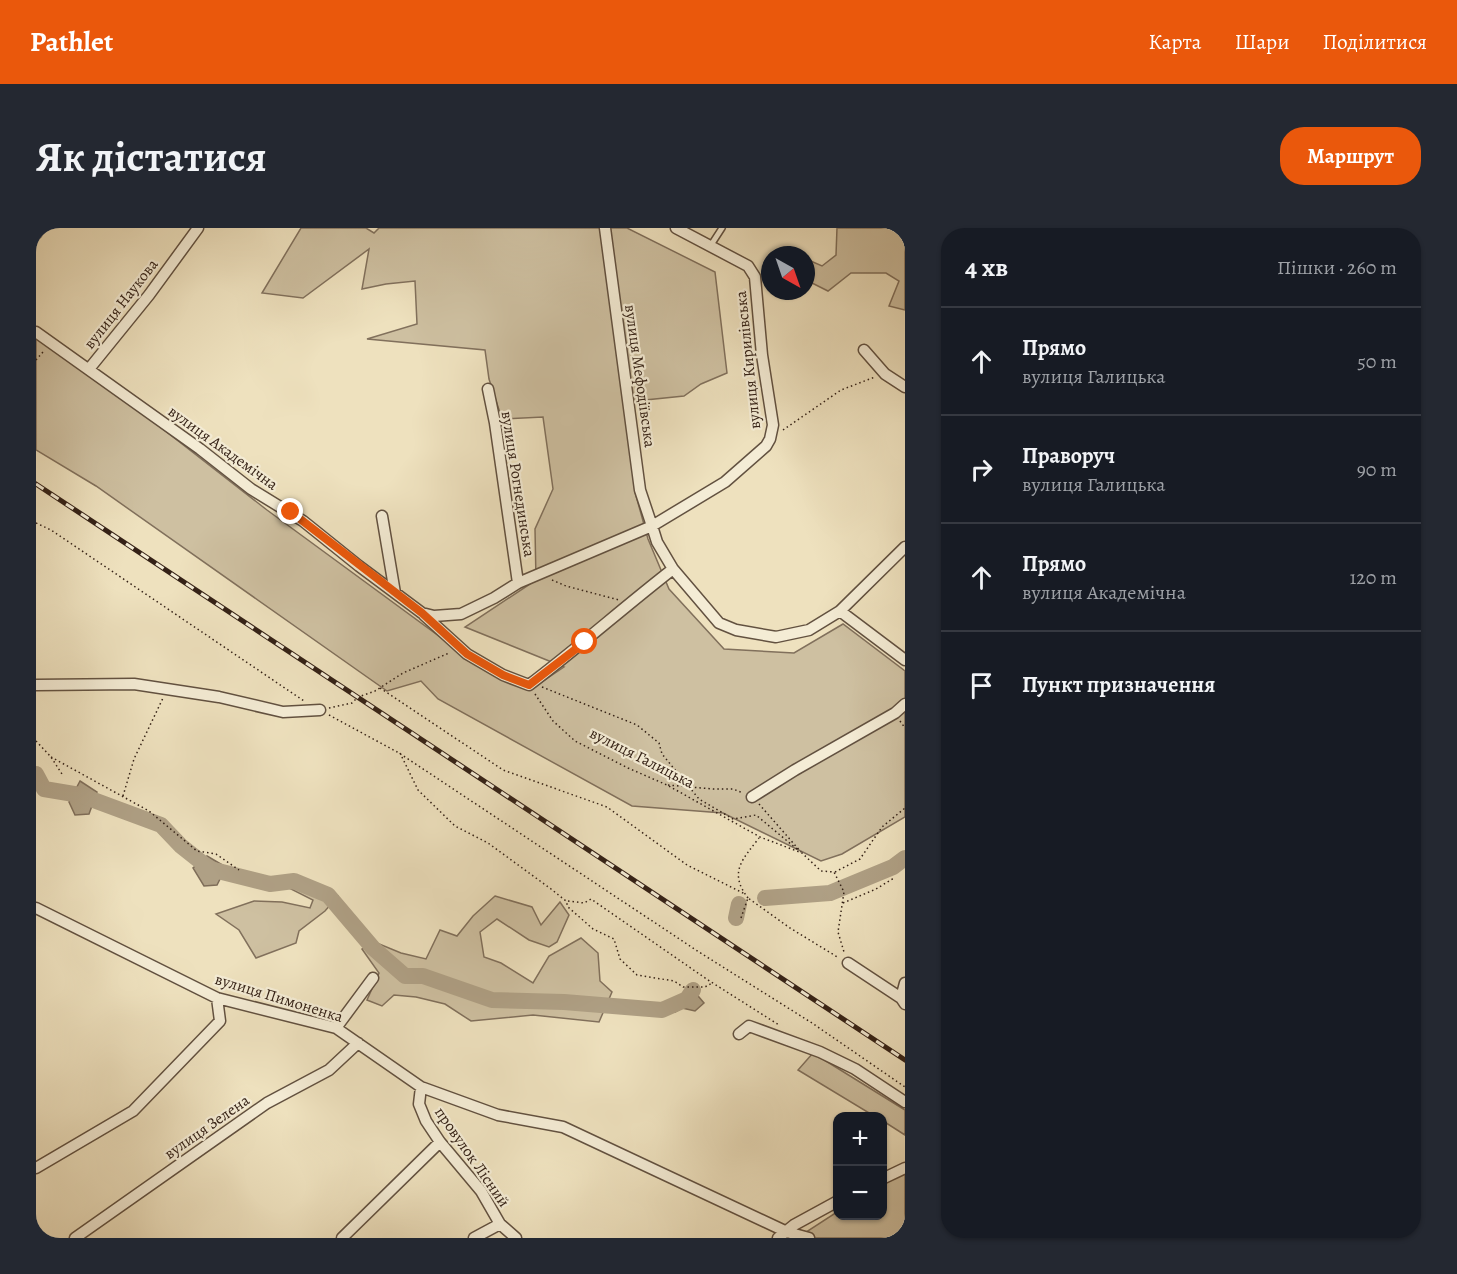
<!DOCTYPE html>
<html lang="uk">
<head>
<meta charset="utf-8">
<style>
	:root { --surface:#171b24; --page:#242831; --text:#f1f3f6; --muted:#9ea1a6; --line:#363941; --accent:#ea580c }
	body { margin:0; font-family:Alegreya,serif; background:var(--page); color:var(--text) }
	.controls { position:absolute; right:18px; bottom:18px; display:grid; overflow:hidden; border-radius:12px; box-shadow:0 2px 4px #0004 }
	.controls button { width:54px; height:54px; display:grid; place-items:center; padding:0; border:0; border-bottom:2px solid var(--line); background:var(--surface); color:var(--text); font:30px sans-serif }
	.compass { position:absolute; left:725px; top:18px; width:54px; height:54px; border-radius:50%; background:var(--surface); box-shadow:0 2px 4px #0004; rotate:140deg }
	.stop { position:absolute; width:18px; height:18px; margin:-14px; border:4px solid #ea580c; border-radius:50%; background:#fff }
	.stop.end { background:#ea580c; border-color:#fff; box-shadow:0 2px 6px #0008 }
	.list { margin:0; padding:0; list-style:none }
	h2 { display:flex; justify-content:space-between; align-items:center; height:78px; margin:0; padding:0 24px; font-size:26px }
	h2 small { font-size:20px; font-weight:400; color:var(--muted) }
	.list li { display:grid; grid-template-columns:39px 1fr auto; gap:18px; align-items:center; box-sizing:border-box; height:108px; padding:0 24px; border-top:2px solid var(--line) }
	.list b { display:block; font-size:22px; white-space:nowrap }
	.list p { margin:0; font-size:20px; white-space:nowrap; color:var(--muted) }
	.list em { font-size:20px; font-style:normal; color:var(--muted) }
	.icon { flex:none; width:33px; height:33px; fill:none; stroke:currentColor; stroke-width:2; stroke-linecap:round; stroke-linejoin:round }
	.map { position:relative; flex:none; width:869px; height:1010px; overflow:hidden; border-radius:24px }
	header { display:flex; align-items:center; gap:36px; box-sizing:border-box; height:84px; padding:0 30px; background:var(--accent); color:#fff }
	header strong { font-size:28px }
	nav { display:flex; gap:33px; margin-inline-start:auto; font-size:21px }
	.intro { display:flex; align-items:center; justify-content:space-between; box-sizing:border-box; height:144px; padding:0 36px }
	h1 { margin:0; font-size:42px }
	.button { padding:15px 27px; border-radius:24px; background:var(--accent); color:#fff; font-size:21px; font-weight:700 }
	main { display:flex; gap:36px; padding:0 36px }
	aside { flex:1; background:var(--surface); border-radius:24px; box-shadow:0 2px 4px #0004 }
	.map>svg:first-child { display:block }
</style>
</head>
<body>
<header>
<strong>Pathlet</strong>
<nav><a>Карта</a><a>Шари</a><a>Поділитися</a></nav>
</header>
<div class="intro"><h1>Як дістатися</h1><a class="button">Маршрут</a></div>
<main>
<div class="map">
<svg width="869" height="1010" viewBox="0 0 869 1010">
	<rect width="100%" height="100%" fill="#eee1be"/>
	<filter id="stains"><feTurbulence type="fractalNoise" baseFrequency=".00333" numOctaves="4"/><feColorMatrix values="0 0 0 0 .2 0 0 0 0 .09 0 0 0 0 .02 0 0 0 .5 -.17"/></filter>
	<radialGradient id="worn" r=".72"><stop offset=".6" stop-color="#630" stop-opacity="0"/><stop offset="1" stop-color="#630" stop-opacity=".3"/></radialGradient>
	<path fill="#cec0a1" stroke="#81705c" stroke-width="1.5" d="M 265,0 L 330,0 L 338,5 L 343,0 L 591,0 L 679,44 L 691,145 L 665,156 L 648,168 L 590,174 L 599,264 L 612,311 L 633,361 L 688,421 L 758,425 L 807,396 L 869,443 L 869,589 L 806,626 L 785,633 L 687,585 L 596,578 L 402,471 L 385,453 L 351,463 L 60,258 L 0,222 L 0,102 L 231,282 L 448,441 L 494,462 L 528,439 L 429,399 L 500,352 L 499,301 L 517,261 L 507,189 L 466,191 L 453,151 L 449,122 L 331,111 L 381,96 L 379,53 L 350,56 L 326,61 L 333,21 L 267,70 L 226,65 Z
		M 801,0 L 869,0 L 869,82 L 853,78 L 863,53 L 850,45 L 815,45 L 792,63 L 770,52 L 770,31 L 786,38 L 800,27 Z
		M 267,650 L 302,668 L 289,683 L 263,703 L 260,715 L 220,730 L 203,702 L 180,686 L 218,673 L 246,674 L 274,680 L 277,672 L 251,659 Z
		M 459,668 L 496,679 L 505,697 L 524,674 L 533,687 L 521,714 L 513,719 L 493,712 L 461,691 L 444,704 L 448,729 L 465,735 L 497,755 L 513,728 L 545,710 L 562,725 L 564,753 L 576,764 L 563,794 L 497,787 L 435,793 L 409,776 L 380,769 L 358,767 L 346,778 L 331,772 L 343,745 L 326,721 L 341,715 L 365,725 L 390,731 L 404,702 L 421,708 L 437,688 Z
		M 777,825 L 869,882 L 869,907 L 847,893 L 846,888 L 838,888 L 762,842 Z
		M 869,940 L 869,1010 L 761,1010 L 801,984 L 802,988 L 846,988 L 847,955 Z"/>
	<path fill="#afa085" stroke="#7e6d59" stroke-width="1.5" d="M 44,553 L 61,564 L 53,586 L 39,587 L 33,574 Z
		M 171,628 L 190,639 L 181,657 L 168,658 L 157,640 Z
		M 657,762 L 668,775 L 659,783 L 646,780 L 639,784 L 633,779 L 639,771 Z"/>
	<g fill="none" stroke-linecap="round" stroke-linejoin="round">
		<path stroke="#afa085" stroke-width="16" d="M 0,546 L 8,561 L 44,567 L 125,597 L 145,618 L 174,641 L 234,656 L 258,653 L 292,667 L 337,720 L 369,748 L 387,748 L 456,772 L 528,774 L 626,782 L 651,771 L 657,762
			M 729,670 L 794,665 L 857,639 L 869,630
			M 700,690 L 703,676"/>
		<g stroke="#625140" stroke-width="8">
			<path id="lane" d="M 675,17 L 686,0"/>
		</g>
		<g stroke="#625140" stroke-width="13">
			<path id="street" d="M 0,6 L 4,0
				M 0,104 L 164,221 L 215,261 L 267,293 L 323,338 L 386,385 L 398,388 L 425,386 L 458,370 L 482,355 L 616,298 L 604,262 L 569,0
				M 828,122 L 849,146 L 869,159
				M 53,141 L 113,67 L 162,0
				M 452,161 L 459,195 L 482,355
				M 346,288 L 359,365
				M 637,341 L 683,395 L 700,402 L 740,409 L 773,402 L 804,383 L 869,319
				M 804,383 L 869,432
				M 388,387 L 431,426 L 467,447 L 493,457 C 542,420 588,379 637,341 L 621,314 L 616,298 L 689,254 L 730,218 L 734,211 L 737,197 L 726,127 L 719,49 L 712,38 L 640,0
				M 0,457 L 98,456 L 183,469 L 247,484 L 284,482
				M 716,569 L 759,542 L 859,485 L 869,476
				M 0,680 L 181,770 L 300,800 L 385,859 L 462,887 L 527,899 L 751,1004 L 773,1010
				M 812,735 L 865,770 L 869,776
				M 865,770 L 869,755
				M 300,800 L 337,750
				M 703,806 L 713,798 L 784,824 L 819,841 L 869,874
				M 385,859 L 383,876 L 390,893 L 404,914 L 445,963 L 464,996 L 480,1010
				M 0,940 L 97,883 L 184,793 L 181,770
				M 846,951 L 869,940
				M 39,1010 L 231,875 L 293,842 L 322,815
				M 306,1010 L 404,914
				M 438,1010 L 464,996
				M 742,1010 L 758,997 L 802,973"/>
		</g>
		<path stroke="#342116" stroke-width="1.5" stroke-dasharray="1.5 3" stroke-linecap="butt" d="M 0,132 L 7,124
			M 747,202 L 805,162 L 839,149
			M 0,295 L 15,302 L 268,473
			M 516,352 L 530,358 L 583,372
			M 506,459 L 601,497 L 623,515 L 626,526 L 663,571 L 697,591 L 720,587 L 762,622
			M 344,460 L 467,542 L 571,579 L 651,637 L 709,666
			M 499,466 L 517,493 L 539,513 L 592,540 L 631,557 L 724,609 L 766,625 L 785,643 L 798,644 L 808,664 L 802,704 L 808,724
			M 293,480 L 316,475 L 322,469 L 339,463 L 367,445 L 413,425
			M 293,487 L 363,525 L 663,724 L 776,795 L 869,859
			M 864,493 L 869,500
			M 0,513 L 15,529 L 26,546
			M 364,525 L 382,562 L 419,598 L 452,615 L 515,661 L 530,673 L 532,679 L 557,701 L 578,711 L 584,731 L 601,747 L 638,753 L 647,759 L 669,759 L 676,755
			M 15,529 L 113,583 L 161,623 L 180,626 L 203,642
			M 632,557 L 677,561 L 697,561 L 707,565
			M 87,568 L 98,531 L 127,470
			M 723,576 L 765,624
			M 799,644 L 824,631 L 846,599 L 869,580
			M 712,670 C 692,644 707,631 723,610
			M 532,673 L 548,675 L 555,671 L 672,752 L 743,797
			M 807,675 L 840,661 L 858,650
			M 705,690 L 712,670 L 754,700 L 803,730"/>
		<use href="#lane" stroke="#f4ecd5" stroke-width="5"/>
		<use href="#street" stroke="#f4ecd5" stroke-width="10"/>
		<g stroke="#342116" stroke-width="5">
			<path id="rail" d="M 0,256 L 869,832"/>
		</g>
		<use href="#rail" stroke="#f4ecd5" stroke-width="3" stroke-dasharray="9" stroke-linecap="butt"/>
	</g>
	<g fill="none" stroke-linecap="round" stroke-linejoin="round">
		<path stroke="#ea580c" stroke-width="8" d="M 255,284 L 386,385 L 431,426 L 467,447 L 493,457 L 549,414"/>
	</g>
	<g text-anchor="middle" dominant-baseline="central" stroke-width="4.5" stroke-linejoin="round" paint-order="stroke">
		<g font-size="16" fill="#342116" stroke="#f4ecd5">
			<text transform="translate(85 76) rotate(-52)">вулиця Наукова</text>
			<text transform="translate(712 132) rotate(-96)">вулиця Кирилівська</text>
			<text transform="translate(604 148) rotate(82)">вулиця Мефодіївська</text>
			<text transform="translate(187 220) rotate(36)">вулиця Академічна</text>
			<text transform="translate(482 256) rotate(81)">вулиця Рогнединська</text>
			<text transform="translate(606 530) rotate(27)">вулиця Галицька</text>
			<text transform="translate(243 770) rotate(17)">вулиця Пимоненка</text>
			<text transform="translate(171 899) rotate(-35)">вулиця Зелена</text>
			<text transform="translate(436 929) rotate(55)">провулок Лісний</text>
		</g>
	</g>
	<rect width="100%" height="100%" filter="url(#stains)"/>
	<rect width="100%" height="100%" fill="url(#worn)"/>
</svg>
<div class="controls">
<button>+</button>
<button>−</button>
</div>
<svg class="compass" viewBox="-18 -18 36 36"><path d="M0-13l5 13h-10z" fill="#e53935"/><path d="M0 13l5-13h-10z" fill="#9ea1a6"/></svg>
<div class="stop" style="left:549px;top:414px"></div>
<div class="stop end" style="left:255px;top:284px"></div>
</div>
<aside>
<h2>4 хв<small>Пішки · 260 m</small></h2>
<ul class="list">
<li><svg class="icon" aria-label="ahead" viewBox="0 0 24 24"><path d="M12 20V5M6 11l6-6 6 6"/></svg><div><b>Прямо</b><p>вулиця Галицька</p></div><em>50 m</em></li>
<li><svg class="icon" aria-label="right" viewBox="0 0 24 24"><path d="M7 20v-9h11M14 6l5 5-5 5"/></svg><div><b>Праворуч</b><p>вулиця Галицька</p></div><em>90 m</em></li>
<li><svg class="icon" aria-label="ahead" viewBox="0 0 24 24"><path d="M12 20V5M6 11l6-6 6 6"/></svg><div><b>Прямо</b><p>вулиця Академічна</p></div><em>120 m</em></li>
<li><svg class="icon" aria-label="arrive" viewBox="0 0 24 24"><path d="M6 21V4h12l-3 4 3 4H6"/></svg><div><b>Пункт призначення</b></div></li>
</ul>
</aside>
</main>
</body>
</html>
